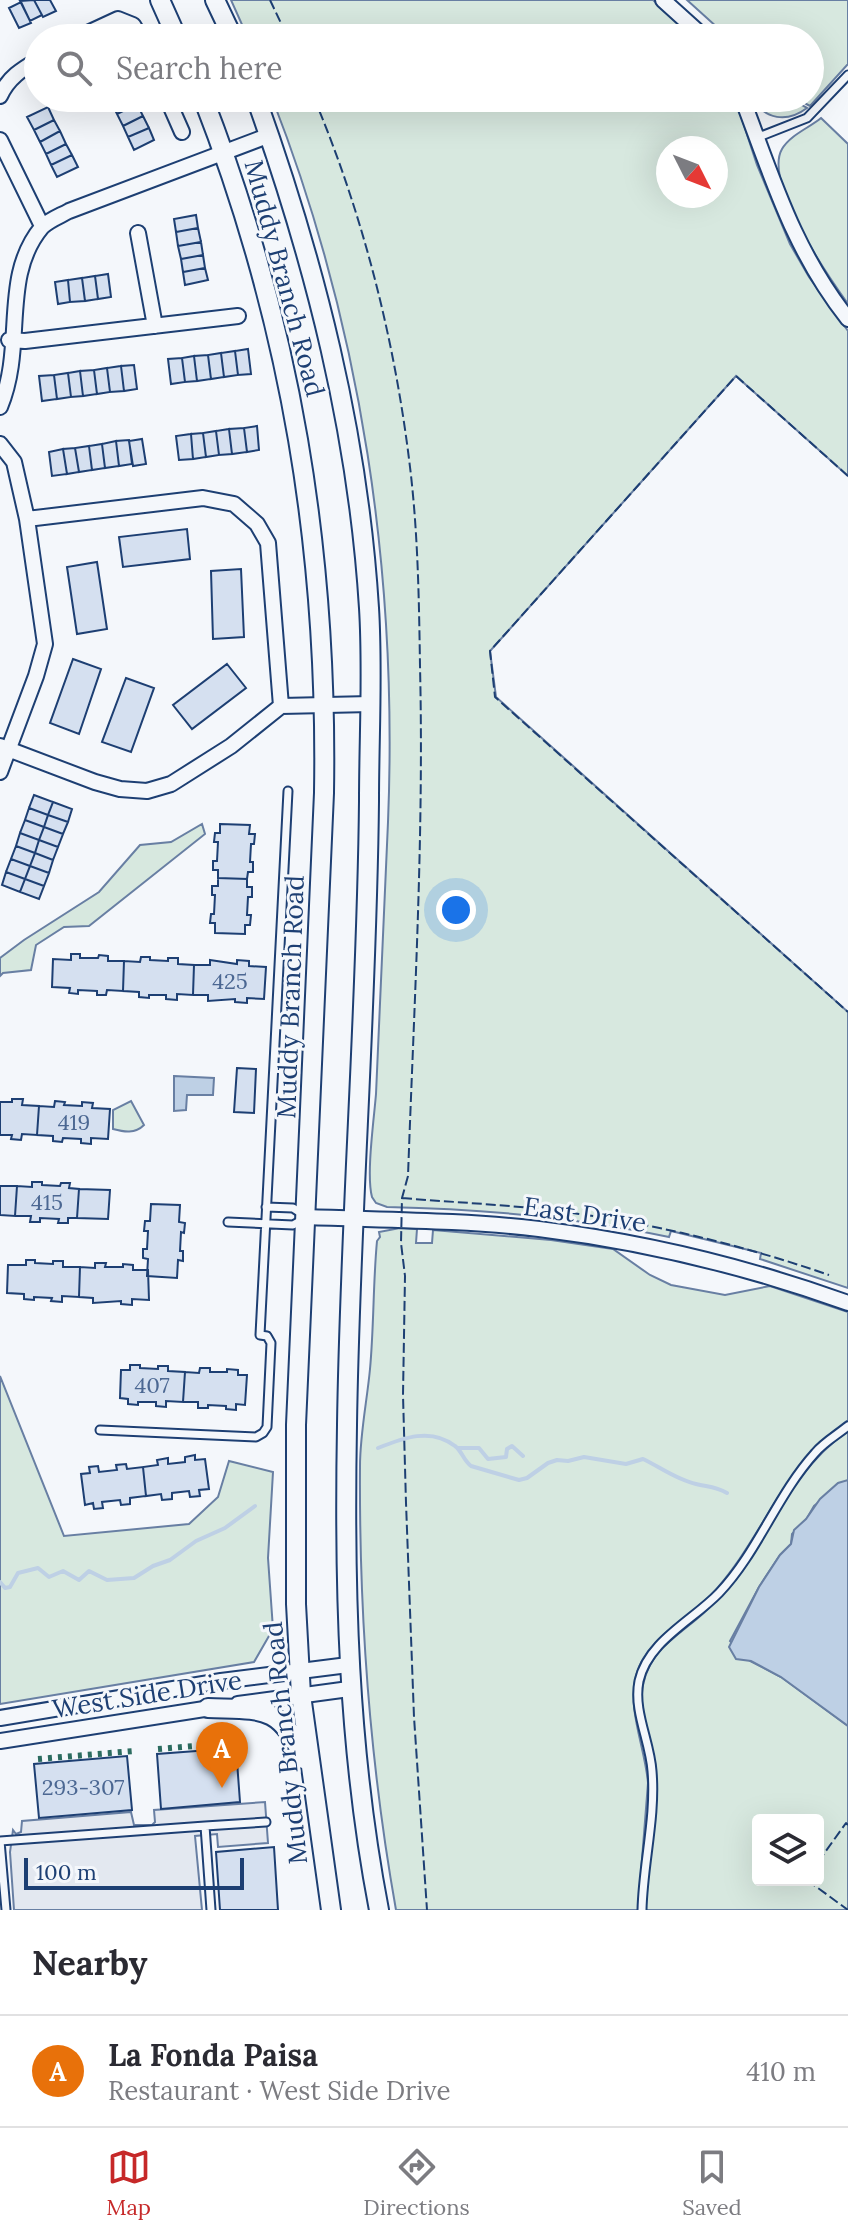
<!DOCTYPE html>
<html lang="en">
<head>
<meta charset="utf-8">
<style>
	:root { --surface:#fff; --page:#f7f7f7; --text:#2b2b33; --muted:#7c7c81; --line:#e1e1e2; --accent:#c62828 }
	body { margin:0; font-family:Lora,serif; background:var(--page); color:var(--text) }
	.controls { position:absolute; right:24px; bottom:24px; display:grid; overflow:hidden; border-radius:8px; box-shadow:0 8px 32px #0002 }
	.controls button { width:72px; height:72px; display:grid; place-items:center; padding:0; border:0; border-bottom:2px solid var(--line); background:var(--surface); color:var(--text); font:40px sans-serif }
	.compass { position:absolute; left:656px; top:136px; width:72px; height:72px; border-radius:50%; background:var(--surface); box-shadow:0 8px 32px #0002; rotate:132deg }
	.scale { position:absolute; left:24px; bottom:20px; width:220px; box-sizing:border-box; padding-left:8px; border:4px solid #1d3f73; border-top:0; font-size:22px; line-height:28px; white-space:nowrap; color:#1d3f73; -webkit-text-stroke:6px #f4f7fb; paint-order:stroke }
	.you { position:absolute; left:456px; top:910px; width:28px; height:28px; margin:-20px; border:6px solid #fff; border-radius:50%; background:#1a73e8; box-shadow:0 0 0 12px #1a73e833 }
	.badge { display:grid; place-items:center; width:52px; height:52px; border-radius:50%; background:var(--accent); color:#fff; font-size:26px; font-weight:700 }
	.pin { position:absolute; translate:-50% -66px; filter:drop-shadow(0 2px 4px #0008) }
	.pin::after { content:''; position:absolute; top:42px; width:28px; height:24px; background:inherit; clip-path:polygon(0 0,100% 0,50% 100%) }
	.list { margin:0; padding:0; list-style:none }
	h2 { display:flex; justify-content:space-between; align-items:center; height:104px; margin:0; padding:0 32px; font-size:34px }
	h2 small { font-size:26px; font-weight:400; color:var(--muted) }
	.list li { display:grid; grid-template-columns:52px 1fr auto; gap:24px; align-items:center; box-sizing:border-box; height:112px; padding:0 32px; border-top:2px solid var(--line) }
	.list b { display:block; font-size:30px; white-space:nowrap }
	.list p { margin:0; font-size:26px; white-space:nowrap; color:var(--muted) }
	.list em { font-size:26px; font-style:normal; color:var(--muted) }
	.icon { flex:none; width:44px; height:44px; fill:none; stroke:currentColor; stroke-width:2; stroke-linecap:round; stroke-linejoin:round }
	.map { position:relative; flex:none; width:848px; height:1910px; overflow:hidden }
	.search { position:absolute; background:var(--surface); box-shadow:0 8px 32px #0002; left:24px; right:24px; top:24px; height:88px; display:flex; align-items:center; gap:20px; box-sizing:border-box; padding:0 28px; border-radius:44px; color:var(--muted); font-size:30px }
	.sheet { height:216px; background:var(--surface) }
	nav { display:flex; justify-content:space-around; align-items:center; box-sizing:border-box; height:112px; border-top:2px solid var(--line); background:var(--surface); font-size:22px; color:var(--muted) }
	nav a { display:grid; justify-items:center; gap:4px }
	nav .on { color:var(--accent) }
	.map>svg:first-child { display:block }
</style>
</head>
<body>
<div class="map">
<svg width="848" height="1910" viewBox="0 0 848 1910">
	<rect width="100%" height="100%" fill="#f4f7fb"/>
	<path fill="#d7e8df" stroke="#687fa3" stroke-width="2" fill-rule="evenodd" d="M 231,0 L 653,0 L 695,38 L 248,38 Z
		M 687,0 L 848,0 L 848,64 L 810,106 L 795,98 L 810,98 L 810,38 L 729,38 Z
		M 272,98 L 735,98 L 757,165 L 790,244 L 809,277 L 848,331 L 848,476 L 736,376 L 490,651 L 496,697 L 848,1012 L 848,1288 L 760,1259 L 761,1253 L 671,1231 L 669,1237 C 576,1217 482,1209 387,1207 L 376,1203 L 372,1197 C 366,1175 374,1119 376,1094 C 380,1003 384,913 388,822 C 398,576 362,328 272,98 ZM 668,148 L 716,148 L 716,196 L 668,196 Z
		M 752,98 L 789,98 L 807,108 C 787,123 765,120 752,98 Z
		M 821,118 L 848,144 L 848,304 C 828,276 763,182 782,149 C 790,135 809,128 821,118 Z
		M 202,824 L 205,834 L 89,926 L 64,927 L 36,945 L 31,970 L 3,973 L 0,976 L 0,958 L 24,940 L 99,892 L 140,845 L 171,842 Z
		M 131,1101 L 144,1125 C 135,1134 124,1132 113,1129 L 113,1110 Z
		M 400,1228 L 417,1229 L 416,1243 L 432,1243 L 433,1230 L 551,1240 L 613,1249 L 650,1275 L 671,1285 L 725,1295 L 770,1286 L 848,1312 L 848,1420 C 780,1467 764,1539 710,1596 C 685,1621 647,1638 636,1675 C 627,1710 645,1747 648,1783 L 638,1910 L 396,1910 C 370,1764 359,1614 360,1466 C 360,1434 367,1401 370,1369 C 374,1326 373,1283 377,1241 L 380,1237 L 379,1232 Z
		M 0,1376 L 64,1536 L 189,1524 L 218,1497 L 229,1461 L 273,1472 L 268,1558 L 273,1629 L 254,1662 L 0,1704 Z
		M 848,1431 L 848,1480 L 814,1506 L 806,1520 L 792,1534 L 791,1544 L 780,1555 L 759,1587 L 730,1641 L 750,1661 L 781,1677 L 848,1726 L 848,1910 L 645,1910 C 647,1863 658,1816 655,1770 C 654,1741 637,1714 643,1685 C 650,1647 684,1633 709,1608 C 761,1555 785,1474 848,1431 ZM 758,1820 L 818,1820 L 818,1880 L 758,1880 Z"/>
	<path fill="#e3e8f0" stroke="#687fa3" stroke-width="2" d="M 265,1802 L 268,1843 L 218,1847 L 217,1834 L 195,1836 L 202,1910 L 14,1910 L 10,1852 L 13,1830 L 16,1834 L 21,1832 L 22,1821 L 131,1812 L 134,1825 L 152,1825 L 155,1822 L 154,1810 Z"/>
	<path fill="#bed0e5" stroke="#687fa3" stroke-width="2" d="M 174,1076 L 214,1078 L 213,1095 L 187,1095 L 186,1110 L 174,1111 Z
		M 848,1480 L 848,1726 L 781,1677 L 751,1661 L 736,1659 L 729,1647 L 759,1587 L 780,1555 L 791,1544 L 794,1530 L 806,1519 L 820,1499 L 838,1483 Z"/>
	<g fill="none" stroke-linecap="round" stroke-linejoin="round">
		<path stroke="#bed0e5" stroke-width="4" d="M 378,1448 C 403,1438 431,1427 455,1446 C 462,1451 463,1460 471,1466 L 519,1480 L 527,1478 L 548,1463 L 557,1460 L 568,1461 L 584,1457 L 626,1464 L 643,1459 C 660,1467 677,1480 696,1484 C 708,1487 715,1486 727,1493
			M 458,1448 L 479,1448 L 488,1459 L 506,1457 L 507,1449 L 512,1446 L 523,1456
			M 0,1582 L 5,1588 L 10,1587 L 18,1573 L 38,1568 L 49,1577 L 63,1571 L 79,1580 L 89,1571 L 107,1580 L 134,1578 L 153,1566 L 170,1560 L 196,1541 L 225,1528 L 255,1506"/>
	</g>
	<path fill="#d5e0f0" stroke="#1d3f73" stroke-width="2" d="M 34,0 L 42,15 L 30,21 L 20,1 Z
		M 34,0 L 50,0 L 56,11 L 43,17 Z
		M 21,2 L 31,23 L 19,28 L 9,8 Z
		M 119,98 L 134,98 L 137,104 L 117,114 L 111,102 Z
		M 137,104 L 143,116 L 123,126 L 117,114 Z
		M 48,107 L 54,120 L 34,130 L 27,117 Z
		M 143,116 L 149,128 L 128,137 L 123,126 Z
		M 54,120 L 60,131 L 40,142 L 34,130 Z
		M 149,128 L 154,140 L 134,150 L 128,137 Z
		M 60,131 L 66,144 L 46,154 L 40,142 Z
		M 66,144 L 72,155 L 51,165 L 46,154 Z
		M 72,155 L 78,167 L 57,177 L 51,165 Z
		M 196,215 L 198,228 L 176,232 L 174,219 Z
		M 198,228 L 201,242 L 178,246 L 176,232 Z
		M 201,242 L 203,255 L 181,259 L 178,246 Z
		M 203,255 L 205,268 L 183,272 L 181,259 Z
		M 205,268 L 208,280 L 185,285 L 183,272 Z
		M 108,274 L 111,297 L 98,299 L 95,276 Z
		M 95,276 L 98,299 L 85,301 L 82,278 Z
		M 82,278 L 85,301 L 70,302 L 68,280 Z
		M 68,280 L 70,302 L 58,304 L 55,282 Z
		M 248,349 L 251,374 L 238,375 L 235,351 Z
		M 235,351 L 238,375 L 224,377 L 221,353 Z
		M 221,353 L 224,377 L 211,379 L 208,355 Z
		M 208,355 L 211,379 L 197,381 L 194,356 Z
		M 194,356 L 197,381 L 185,382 L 182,358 Z
		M 182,358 L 185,382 L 171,384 L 168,359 Z
		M 134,365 L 137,389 L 124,391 L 121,366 Z
		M 121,366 L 124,391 L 110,392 L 107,368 Z
		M 107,368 L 110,392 L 97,394 L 94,370 Z
		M 94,370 L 97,394 L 83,396 L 80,371 Z
		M 80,371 L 83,396 L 71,397 L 68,373 Z
		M 68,373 L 71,397 L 57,399 L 54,375 Z
		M 54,375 L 57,399 L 42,401 L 39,376 Z
		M 257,426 L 259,450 L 247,452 L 244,428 Z
		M 244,428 L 247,452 L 232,454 L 229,429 Z
		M 229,429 L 232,454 L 219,455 L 216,431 Z
		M 216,431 L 219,455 L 206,457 L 203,433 Z
		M 203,433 L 206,457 L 193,459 L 191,434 Z
		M 191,434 L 193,459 L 179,460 L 176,436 Z
		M 142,439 L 146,464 L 133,466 L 129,441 Z
		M 129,440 L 132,464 L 119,466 L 116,441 Z
		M 116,441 L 119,466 L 105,468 L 102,444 Z
		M 102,444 L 105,468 L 92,470 L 89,446 Z
		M 89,446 L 92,470 L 79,472 L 75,448 Z
		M 75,448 L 79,472 L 67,474 L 63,449 Z
		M 63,449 L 67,474 L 52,476 L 49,452 Z
		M 187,529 L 190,559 L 123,567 L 119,537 Z
		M 97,562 L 107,629 L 77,634 L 67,567 Z
		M 241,569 L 244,637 L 213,639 L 211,571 Z
		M 73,659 L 101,669 L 79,734 L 50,723 Z
		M 227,664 L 246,688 L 192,729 L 173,705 Z
		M 126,678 L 154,688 L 131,752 L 102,742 Z
		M 34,795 L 53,802 L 48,815 L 29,808 Z
		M 53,802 L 72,809 L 68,822 L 48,815 Z
		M 29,808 L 48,815 L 44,827 L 25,820 Z
		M 48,815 L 68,822 L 63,834 L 44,827 Z
		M 25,820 L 44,827 L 39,840 L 20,833 Z
		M 220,824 L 250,825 L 249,834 L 255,834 L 254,844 L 251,844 L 250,862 L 253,862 L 253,872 L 248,872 L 247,879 L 218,878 L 218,870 L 213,870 L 213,861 L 217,861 L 218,842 L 214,842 L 215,833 L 220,833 Z
		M 44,827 L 63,834 L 58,847 L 39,840 Z
		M 20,833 L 39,840 L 35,853 L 16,846 Z
		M 39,840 L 58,847 L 53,860 L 35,853 Z
		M 16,846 L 35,853 L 30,866 L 11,859 Z
		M 35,853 L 53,860 L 49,873 L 30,866 Z
		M 11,859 L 30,866 L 25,879 L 6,872 Z
		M 30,866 L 49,873 L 44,886 L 25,879 Z
		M 6,872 L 25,879 L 20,892 L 2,885 Z
		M 218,878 L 247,879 L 247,887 L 252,887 L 252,897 L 248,897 L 247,915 L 251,915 L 250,925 L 245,925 L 245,934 L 215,933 L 215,923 L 210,923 L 211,914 L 214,914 L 215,895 L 212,895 L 212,886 L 218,886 Z
		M 25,879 L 44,886 L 39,899 L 20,892 Z
		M 71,954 L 80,954 L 80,958 L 98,958 L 99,955 L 108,956 L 108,961 L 124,961 L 123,991 L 107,990 L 106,995 L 97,995 L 97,991 L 78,990 L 78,994 L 69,993 L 70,988 L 52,987 L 53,959 L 71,960 Z
		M 141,957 L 150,957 L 150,960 L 168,961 L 168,958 L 178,958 L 178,964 L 194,965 L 193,995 L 177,994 L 177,1000 L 166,999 L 166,995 L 149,995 L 149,998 L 139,997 L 139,992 L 123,991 L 124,961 L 140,962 Z
		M 210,960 L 237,964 L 237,960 L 249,961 L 249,966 L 266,967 L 264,999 L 247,998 L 247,1003 L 235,1002 L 235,999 L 208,1001 L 208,995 L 193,995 L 194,965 L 210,965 Z
		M 237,1068 L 256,1069 L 254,1113 L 234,1112 Z
		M 12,1099 L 23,1099 L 22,1105 L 39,1106 L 37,1135 L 22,1134 L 21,1140 L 11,1139 L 12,1135 L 0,1135 L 0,1102 L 12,1102 Z
		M 55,1101 L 65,1102 L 64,1105 L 82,1106 L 82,1102 L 93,1103 L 92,1108 L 110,1109 L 108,1139 L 91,1138 L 91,1144 L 81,1143 L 81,1139 L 63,1138 L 62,1142 L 53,1141 L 53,1136 L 37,1135 L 39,1106 L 54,1107 Z
		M 32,1182 L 42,1182 L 42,1185 L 60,1186 L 61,1183 L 70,1183 L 69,1188 L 79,1189 L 77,1218 L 68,1218 L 68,1223 L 58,1223 L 59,1219 L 40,1218 L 40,1222 L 30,1222 L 31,1216 L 15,1216 L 17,1186 L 32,1187 Z
		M 0,1186 L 17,1186 L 15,1216 L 0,1215 Z
		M 79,1189 L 110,1190 L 108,1219 L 77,1218 Z
		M 151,1204 L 180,1205 L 179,1222 L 185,1223 L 184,1233 L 181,1232 L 180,1251 L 183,1251 L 183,1261 L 178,1260 L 177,1278 L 147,1276 L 148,1259 L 143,1258 L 143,1249 L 147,1249 L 148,1231 L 144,1231 L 145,1221 L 150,1221 Z
		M 26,1260 L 35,1260 L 35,1263 L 53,1264 L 53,1261 L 63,1261 L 63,1267 L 80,1267 L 79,1297 L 62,1296 L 62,1302 L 51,1301 L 52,1298 L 34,1297 L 34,1300 L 24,1299 L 24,1294 L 7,1293 L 8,1265 L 26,1265 Z
		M 95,1263 L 106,1263 L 105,1267 L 123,1267 L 123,1264 L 133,1265 L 133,1270 L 148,1270 L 149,1300 L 132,1299 L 132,1305 L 121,1304 L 121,1301 L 93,1303 L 93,1298 L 79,1297 L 80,1267 L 95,1268 Z
		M 130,1365 L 140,1365 L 140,1368 L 158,1369 L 158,1366 L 168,1366 L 168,1371 L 185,1372 L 183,1402 L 166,1401 L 166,1407 L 156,1406 L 156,1402 L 138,1402 L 138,1405 L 128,1404 L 128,1399 L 120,1398 L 121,1370 L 130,1370 Z
		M 200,1368 L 210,1368 L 210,1372 L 227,1372 L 227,1369 L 238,1370 L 238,1375 L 247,1375 L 245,1405 L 236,1404 L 236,1410 L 226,1409 L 226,1406 L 208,1405 L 208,1408 L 198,1408 L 198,1402 L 183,1402 L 185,1372 L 199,1373 Z
		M 195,1455 L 195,1460 L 205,1459 L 209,1489 L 199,1490 L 200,1496 L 190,1497 L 189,1491 L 172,1493 L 172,1499 L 162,1500 L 161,1494 L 146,1496 L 143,1467 L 158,1465 L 157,1460 L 168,1458 L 168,1464 L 185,1462 L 185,1457 Z
		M 126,1464 L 127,1469 L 143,1467 L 146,1496 L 130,1498 L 130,1504 L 121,1505 L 120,1500 L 102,1502 L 103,1508 L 94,1509 L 93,1503 L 85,1505 L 81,1474 L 90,1473 L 89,1467 L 98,1466 L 99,1472 L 117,1470 L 116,1465 Z
		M 236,1748 L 240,1802 L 161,1809 L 157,1754 Z
		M 127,1756 L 132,1810 L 39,1818 L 34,1764 Z
		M 274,1847 L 278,1910 L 220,1910 L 216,1852 Z"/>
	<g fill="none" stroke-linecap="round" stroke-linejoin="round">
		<g stroke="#1d3f73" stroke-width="11">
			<path id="service" d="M 756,138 L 807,118 L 848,75
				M 228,1222 L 293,1225 L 307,1217 L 293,1208 L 266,1207
				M 100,1430 L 256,1437 L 263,1433 L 267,1427 L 271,1343 L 267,1336 L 260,1335 L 288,791
				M 205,1826 L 266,1822
				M 6,1910 L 0,1841 L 205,1826 L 211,1910
				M 642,1910 C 643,1864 656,1817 652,1771 C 650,1741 633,1711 639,1681 C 648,1641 692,1621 719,1593 C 758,1552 777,1495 815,1453 C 824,1442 837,1435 848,1426"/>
		</g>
		<g stroke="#1d3f73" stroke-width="18">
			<path id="minor" d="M 663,0 L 705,38
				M 77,38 L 118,19 L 133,25 L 141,38
				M 0,96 C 8,78 22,69 38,60
				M 167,98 L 182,132
				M 742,98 C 773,179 793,249 848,319
				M 0,140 L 42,226
				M 138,233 L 155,326
				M 9,340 L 25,341 L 238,316
				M 0,407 C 26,345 0,277 42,227 C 49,220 60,216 69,211 L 270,135
				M 0,444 L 14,462 L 27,519 L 45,644 L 36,676 L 0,772
				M 27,519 L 203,498 L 234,504 L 257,524 L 268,543 L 281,706
				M 0,746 L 95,782 L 120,789 L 147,791 L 171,784 L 231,746 L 281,706 L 371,704
				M 307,1217 C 384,1220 462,1220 539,1229 C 645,1242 748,1267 848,1303
				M 238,1704 L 349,1689
				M 0,1718 L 221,1681 L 348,1665
				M 0,1741 L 217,1707"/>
		</g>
		<g stroke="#1d3f73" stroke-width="22">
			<path id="secondary" d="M 160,0 L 177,38
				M 215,0 L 233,38
				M 203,98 C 291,324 328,551 324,793 L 296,1425 L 296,1604 L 301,1695 L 331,1910
				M 256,98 C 315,263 358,432 369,608 C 373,672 369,736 369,801 C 367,1009 350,1217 347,1425 C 344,1588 348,1750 379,1910
				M 208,1708 C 261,1710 280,1704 304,1759"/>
		</g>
		<use href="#service" stroke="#f4f7fb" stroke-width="7"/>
		<use href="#minor" stroke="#f4f7fb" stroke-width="14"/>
		<use href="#secondary" stroke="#f4f7fb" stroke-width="18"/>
		<path stroke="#2c6c60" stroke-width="6" stroke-dasharray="4 6" stroke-linecap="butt" d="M 158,1749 L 219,1744
			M 38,1759 L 134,1751"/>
		<path stroke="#1d3f73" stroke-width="2" stroke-dasharray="10 4" stroke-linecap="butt" d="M 270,0 L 288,38
			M 314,98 C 363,214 395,341 410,467 C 418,533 419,600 420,666 C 424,836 414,1006 408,1176 L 402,1198 L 401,1243 L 405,1276 L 403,1395 L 406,1503 L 414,1717 L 427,1910
			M 848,476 L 736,376 L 490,651 L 495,697 L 848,1012
			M 402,1198 C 461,1203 520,1205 579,1214 C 664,1226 748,1247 829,1275
			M 818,1862 L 846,1823 L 848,1825
			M 807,1880 L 848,1910"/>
	</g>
	<g text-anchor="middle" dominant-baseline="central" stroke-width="6" stroke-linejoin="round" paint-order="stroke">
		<g font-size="22" fill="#4b6792">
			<text x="230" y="981">425</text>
			<text x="74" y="1122">419</text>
			<text x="47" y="1202">415</text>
			<text x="152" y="1385">407</text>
			<text x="83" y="1787">293-307</text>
		</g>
		<g font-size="26" fill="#1d3f73" stroke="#f4f7fb">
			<text transform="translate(285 278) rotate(75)">Muddy Branch Road</text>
			<text transform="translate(290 997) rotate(-88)">Muddy Branch Road</text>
			<text transform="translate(585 1214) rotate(8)">East Drive</text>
			<text transform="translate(147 1694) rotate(-9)">West Side Drive</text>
			<text transform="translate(285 1743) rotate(-96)">Muddy Branch Road</text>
		</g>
	</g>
</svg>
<div class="controls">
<button><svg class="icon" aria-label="layers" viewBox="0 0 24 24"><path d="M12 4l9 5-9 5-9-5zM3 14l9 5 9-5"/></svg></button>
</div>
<svg class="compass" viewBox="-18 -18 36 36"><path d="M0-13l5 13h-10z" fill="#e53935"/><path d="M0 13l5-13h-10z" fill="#7c7c81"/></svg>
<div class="scale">100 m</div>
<div class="you"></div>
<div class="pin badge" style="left:222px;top:1788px;background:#e8710a">A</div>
<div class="search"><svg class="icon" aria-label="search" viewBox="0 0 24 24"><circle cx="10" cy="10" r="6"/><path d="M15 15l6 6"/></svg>Search here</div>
</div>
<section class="sheet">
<h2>Nearby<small></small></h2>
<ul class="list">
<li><span class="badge" style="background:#e8710a">A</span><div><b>La Fonda Paisa</b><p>Restaurant · West Side Drive</p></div><em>410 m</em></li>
</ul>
</section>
<nav>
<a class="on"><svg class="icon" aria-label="map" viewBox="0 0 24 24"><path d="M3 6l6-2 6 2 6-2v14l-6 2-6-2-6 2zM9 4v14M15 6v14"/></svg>Map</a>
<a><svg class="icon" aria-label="directions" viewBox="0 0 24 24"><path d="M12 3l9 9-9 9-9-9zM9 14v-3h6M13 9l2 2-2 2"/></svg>Directions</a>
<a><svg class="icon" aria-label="saved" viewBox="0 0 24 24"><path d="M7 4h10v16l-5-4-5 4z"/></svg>Saved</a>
</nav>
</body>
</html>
